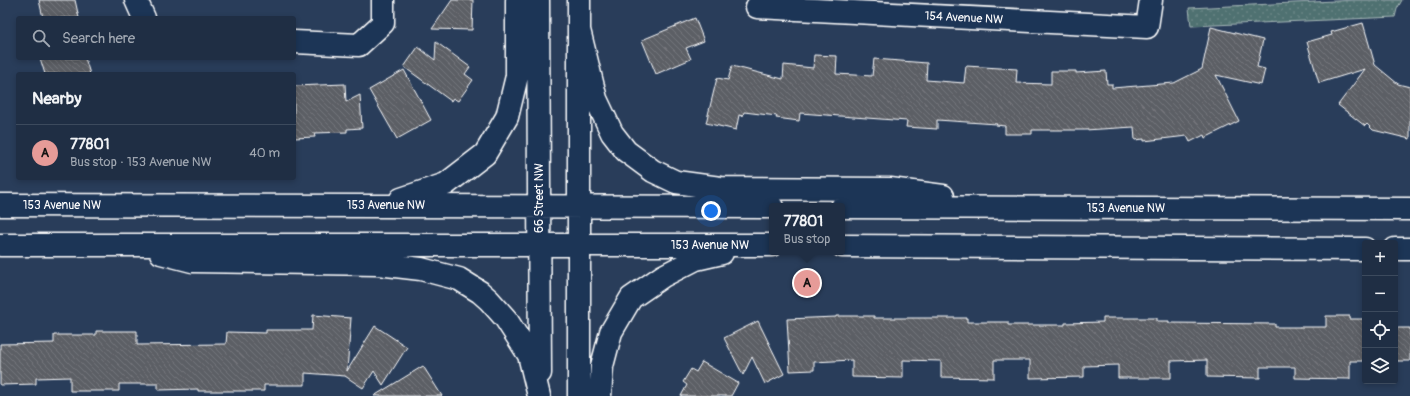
<!DOCTYPE html>
<html lang="en">
<head>
<meta charset="utf-8">
<style>
	:root { --surface:#1f2e44; --page:#27364b; --text:#f1f3f6; --muted:#a1a8b2; --line:#3c4a5d; --accent:#e69b98 }
	body { margin:0; font-family:Pangolin,sans-serif; background:var(--page); color:var(--text) }
	.controls { position:absolute; right:12px; bottom:12px; display:grid; overflow:hidden; border-radius:4px; box-shadow:0 2px 6px #0003 }
	.controls button { width:36px; height:36px; display:grid; place-items:center; padding:0; border:0; border-bottom:1px solid var(--line); background:var(--surface); color:var(--text); font:20px sans-serif }
	.you { position:absolute; left:711px; top:211px; width:14px; height:14px; margin:-10px; border:3px solid #fff; border-radius:50%; background:#1a73e8; box-shadow:0 0 0 6px #1a73e833 }
	.badge { display:grid; place-items:center; width:26px; height:26px; border-radius:50%; background:var(--accent); color:#111; font-size:13px; font-weight:700 }
	.pin { position:absolute; translate:-50% -50%; border:2px solid #fff; box-shadow:0 1px 4px #0006 }
	.popup { position:absolute; left:769px; top:203px; width:76px; height:52px; box-sizing:border-box; display:grid; place-content:center; border-radius:4px; background:var(--surface); filter:drop-shadow(0 1px 3px #0005); font-size:13px; white-space:nowrap; color:var(--muted) }
	.popup b { font-size:15px; color:var(--text) }
	.popup::after { content:''; position:absolute; left:50%; top:100%; margin-left:-8px; border:8px solid transparent; border-top-color:var(--surface) }
	.list { margin:0; padding:0; list-style:none }
	h2 { display:flex; justify-content:space-between; align-items:center; height:52px; margin:0; padding:0 16px; font-size:17px }
	h2 small { font-size:13px; font-weight:400; color:var(--muted) }
	.list li { display:grid; grid-template-columns:26px 1fr auto; gap:12px; align-items:center; box-sizing:border-box; height:56px; padding:0 16px; border-top:1px solid var(--line) }
	.list b { display:block; font-size:15px; white-space:nowrap }
	.list p { margin:0; font-size:13px; white-space:nowrap; color:var(--muted) }
	.list em { font-size:13px; font-style:normal; color:var(--muted) }
	.icon { flex:none; width:22px; height:22px; fill:none; stroke:currentColor; stroke-width:2; stroke-linecap:round; stroke-linejoin:round }
	.map { position:relative; flex:none; width:1410px; height:396px; overflow:hidden }
	.search { position:absolute; background:var(--surface); box-shadow:0 2px 6px #0003; left:16px; top:16px; width:280px; height:44px; display:flex; align-items:center; gap:10px; box-sizing:border-box; padding:0 14px; border-radius:4px; color:var(--muted); font-size:15px }
	.panel { position:absolute; background:var(--surface); box-shadow:0 2px 6px #0003; left:16px; top:72px; width:280px; height:108px; border-radius:4px }
	.map>svg:first-child { display:block }
</style>
</head>
<body>
<div class="map">
<svg width="1410" height="396" viewBox="0 0 1410 396">
	<defs>
		<pattern id="park-dots" width="8" height="8" patternUnits="userSpaceOnUse"><rect width="8" height="8" fill="#4f7171"/><path d="M2 2h.1M6 6h.1" fill="none" stroke="#698686" stroke-width="1.8" stroke-linecap="round"/></pattern>
		<pattern id="building-back-hatch" width="6" height="6" patternUnits="userSpaceOnUse"><rect width="6" height="6" fill="#5b5e65"/><path d="M-1 5l2 2M0 0l6 6M5-1l2 2" fill="none" stroke="#74767c"/></pattern>
	</defs>
	<rect width="100%" height="100%" fill="#293d5a"/>
	<filter id="ink" filterUnits="userSpaceOnUse"><feTurbulence type="fractalNoise" baseFrequency=".025" numOctaves="2"/><feDisplacementMap in="SourceGraphic" scale="8" xChannelSelector="R" yChannelSelector="G"/><feConvolveMatrix kernelMatrix="1 2 1 2 8 2 1 2 1" color-interpolation-filters="sRGB"/></filter>
	<g filter="url(#ink)">
		<path fill="url(#park-dots)" stroke="#a7b8b8" d="M 1356,0 L 1402,0 L 1397,9 L 1395,17 L 1191,26 L 1189,8 Z"/>
		<path fill="url(#building-back-hatch)" stroke="#fff" d="M 39,0 L 75,0 L 79,18 L 43,18 Z
			M 452,0 L 473,0 L 472,30 L 432,29 Z
			M 695,18 L 704,41 L 686,48 L 691,59 L 656,74 L 642,40 Z
			M 1363,23 L 1375,65 L 1398,84 L 1410,87 L 1410,139 L 1373,130 L 1367,124 L 1365,126 L 1338,105 L 1365,69 L 1319,83 L 1307,42 L 1332,35 L 1331,32 Z
			M 1211,27 L 1263,40 L 1257,67 L 1265,69 L 1261,85 L 1216,75 L 1239,121 L 1205,138 L 1204,135 L 1190,142 L 1187,136 L 1144,141 L 1144,139 L 1135,140 L 1134,127 L 1085,130 L 1032,130 L 1032,134 L 1005,134 L 1005,126 L 996,125 L 997,124 L 937,120 L 937,129 L 906,127 L 907,121 L 800,113 L 799,121 L 776,118 L 777,116 L 744,112 L 743,116 L 739,115 L 736,130 L 706,123 L 717,78 L 728,80 L 732,66 L 783,79 L 784,65 L 813,68 L 814,55 L 837,56 L 836,74 L 872,76 L 874,59 L 927,63 L 926,80 L 964,83 L 966,66 L 1017,69 L 1016,83 L 1051,84 L 1051,71 L 1076,71 L 1076,73 L 1106,71 L 1107,84 L 1112,84 L 1112,88 L 1174,83 L 1202,69 Z
			M 436,42 L 470,67 L 465,74 L 473,80 L 458,101 L 453,98 L 451,101 L 404,67 L 418,47 L 435,60 Z
			M 40,58 L 85,58 L 90,74 L 45,74 Z
			M 404,70 L 431,120 L 397,139 L 369,90 Z
			M 345,84 L 346,102 L 360,95 L 362,128 L 347,129 L 347,132 L 314,133 L 315,137 L 294,138 L 294,86 Z
			M 313,315 L 351,318 L 347,371 L 375,326 L 407,347 L 383,385 L 374,371 L 363,388 L 345,376 L 305,373 L 305,385 L 264,385 L 264,391 L 198,391 L 198,389 L 158,390 L 158,384 L 119,384 L 119,391 L 70,391 L 70,377 L 36,378 L 36,384 L 0,385 L 0,344 L 54,343 L 54,335 L 96,335 L 96,331 L 137,331 L 137,345 L 226,344 L 227,332 L 266,333 L 266,330 L 312,330 Z
			M 836,316 L 874,316 L 874,318 L 967,318 L 967,322 L 1008,322 L 1008,325 L 1065,325 L 1065,323 L 1103,322 L 1103,318 L 1157,318 L 1157,321 L 1169,321 L 1169,323 L 1275,324 L 1275,327 L 1326,327 L 1326,316 L 1350,316 L 1350,319 L 1365,319 L 1365,361 L 1350,361 L 1350,379 L 1295,378 L 1295,367 L 1260,367 L 1260,378 L 1207,377 L 1207,360 L 1171,361 L 1171,378 L 1118,378 L 1118,365 L 1084,366 L 1084,377 L 1030,378 L 1030,360 L 994,360 L 994,378 L 941,377 L 941,361 L 903,360 L 903,378 L 852,377 L 852,360 L 814,362 L 814,370 L 790,371 L 787,319 L 836,317 Z
			M 758,321 L 784,374 L 765,384 L 752,357 L 743,375 L 724,338 Z
			M 1395,328 L 1410,328 L 1410,361 L 1395,361 Z
			M 702,362 L 738,383 L 731,396 L 681,396 L 687,385 L 683,382 L 691,369 L 696,372 Z
			M 423,366 L 442,396 L 374,396 Z"/>
		<g fill="none" stroke-linecap="round" stroke-linejoin="round">
			<g stroke="#fff" stroke-width="25">
				<path id="minor" d="M 136,0 L 144,18
					M 757,7 L 1147,27 L 1151,0
					M 294,42 L 359,45 L 383,23 L 383,0"/>
			</g>
			<g stroke="#fff" stroke-width="25">
				<path id="secondary" d="M 538,0 L 540,373
					M 579,0 L 579,396
					M 579,30 L 596,99 L 612,133 L 626,151 L 653,171 L 676,182 L 720,188 L 890,189 L 943,196
					M 401,199 L 446,184 L 485,154 L 507,117 L 517,76 L 517,0
					M 0,205 L 772,207
					M 842,207 L 1410,209
					M 0,245 L 772,245
					M 842,246 L 1365,249
					M 1395,249 L 1410,249
					M 161,253 L 192,261 L 378,264 L 421,269 L 459,279 L 480,292 L 489,300 L 506,319 L 529,355 L 539,396
					M 600,396 L 602,366 L 611,332 L 631,298 L 663,276 L 696,259 L 722,253"/>
			</g>
			<use href="#minor" stroke="#1d3557" stroke-width="22"/>
			<use href="#secondary" stroke="#1d3557" stroke-width="22"/>
		</g>
	</g>
	<g text-anchor="middle" dominant-baseline="central" stroke-width="4" stroke-linejoin="round" paint-order="stroke">
		<g font-size="12" fill="#fff" stroke="#1d3557">
			<text transform="translate(964 18) rotate(3)">154 Avenue NW</text>
			<text transform="translate(539 198) rotate(-90)">66 Street NW</text>
			<text x="62" y="205">153 Avenue NW</text>
			<text x="386" y="205">153 Avenue NW</text>
			<text x="1126" y="208">153 Avenue NW</text>
			<text x="710" y="245">153 Avenue NW</text>
		</g>
	</g>
</svg>
<div class="controls">
<button>+</button>
<button>−</button>
<button><svg class="icon" aria-label="locate" viewBox="0 0 24 24"><circle cx="12" cy="12" r="6"/><path d="M12 2v4M12 18v4M2 12h4M18 12h4"/></svg></button>
<button><svg class="icon" aria-label="layers" viewBox="0 0 24 24"><path d="M12 4l9 5-9 5-9-5zM3 14l9 5 9-5"/></svg></button>
</div>
<div class="you"></div>
<div class="pin badge" style="left:807px;top:283px">A</div>
<div class="popup"><b>77801</b>Bus stop</div>
<div class="search"><svg class="icon" aria-label="search" viewBox="0 0 24 24"><circle cx="10" cy="10" r="6"/><path d="M15 15l6 6"/></svg>Search here</div>
<section class="panel">
<h2>Nearby<small></small></h2>
<ul class="list">
<li><span class="badge">A</span><div><b>77801</b><p>Bus stop · 153 Avenue NW</p></div><em>40 m</em></li>
</ul>
</section>
</div>
</body>
</html>
